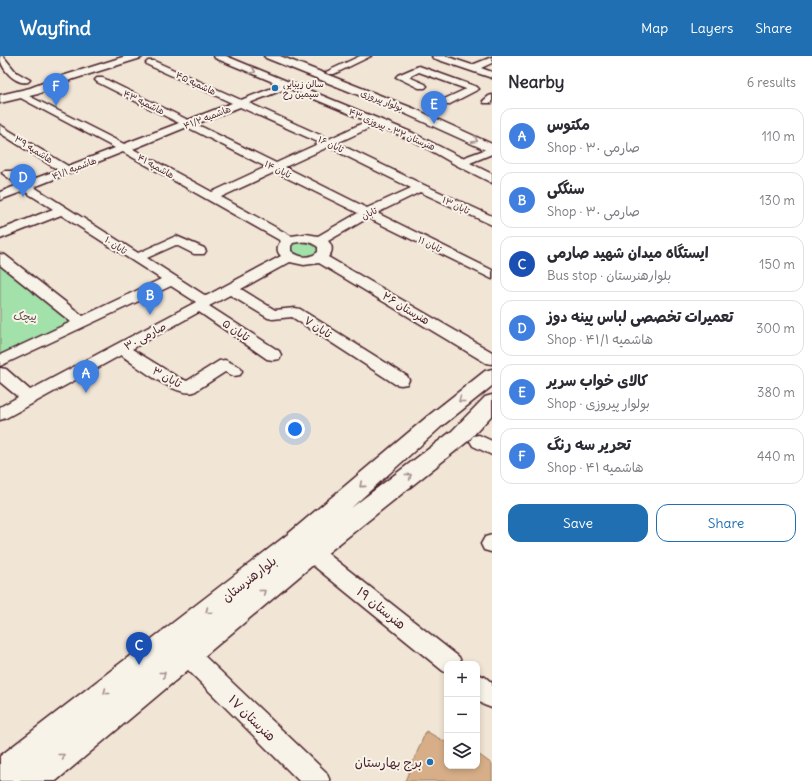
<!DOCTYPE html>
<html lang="en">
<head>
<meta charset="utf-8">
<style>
	:root { --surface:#fff; --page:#f7f7f7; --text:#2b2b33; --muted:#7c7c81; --line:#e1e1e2; --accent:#1f6fb2 }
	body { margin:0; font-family:Delius,"Playpen Sans Arabic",sans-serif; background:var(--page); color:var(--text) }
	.controls { position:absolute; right:12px; bottom:12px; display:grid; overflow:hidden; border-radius:8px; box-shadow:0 2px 6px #0003 }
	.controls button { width:36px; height:36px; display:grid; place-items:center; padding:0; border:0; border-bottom:1px solid var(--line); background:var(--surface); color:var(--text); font:20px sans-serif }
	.you { position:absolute; left:295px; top:373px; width:14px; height:14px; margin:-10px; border:3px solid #fff; border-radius:50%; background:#1a73e8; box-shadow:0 0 0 6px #1a73e833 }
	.badge { display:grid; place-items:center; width:26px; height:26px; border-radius:50%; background:var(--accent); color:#fff; font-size:13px; font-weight:700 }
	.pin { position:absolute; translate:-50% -33px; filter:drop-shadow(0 1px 2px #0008) }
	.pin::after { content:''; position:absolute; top:21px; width:14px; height:12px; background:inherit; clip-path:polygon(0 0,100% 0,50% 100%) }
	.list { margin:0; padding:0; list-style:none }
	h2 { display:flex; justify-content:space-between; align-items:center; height:52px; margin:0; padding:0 16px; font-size:17px }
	h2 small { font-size:13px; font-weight:400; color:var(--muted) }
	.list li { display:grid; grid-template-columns:26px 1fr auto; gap:12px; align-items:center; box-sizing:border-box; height:56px; margin:0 8px 8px; padding:0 8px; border:1px solid var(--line); border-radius:12px }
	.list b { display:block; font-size:15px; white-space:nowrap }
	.list p { margin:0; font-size:13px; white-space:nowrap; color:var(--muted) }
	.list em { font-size:13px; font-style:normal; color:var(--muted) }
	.actions { display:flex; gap:8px; padding:12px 16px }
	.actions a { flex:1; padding:9px 0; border:1px solid var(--accent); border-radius:12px; text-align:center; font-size:14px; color:var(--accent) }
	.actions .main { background:var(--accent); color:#fff }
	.icon { flex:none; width:22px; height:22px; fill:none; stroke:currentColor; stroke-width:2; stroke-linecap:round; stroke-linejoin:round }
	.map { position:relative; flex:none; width:492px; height:725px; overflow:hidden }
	header { display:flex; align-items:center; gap:24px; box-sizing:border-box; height:56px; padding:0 20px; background:var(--accent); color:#fff }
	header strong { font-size:19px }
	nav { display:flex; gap:22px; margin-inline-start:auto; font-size:14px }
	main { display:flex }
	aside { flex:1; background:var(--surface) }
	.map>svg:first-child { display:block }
</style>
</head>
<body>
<header>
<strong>Wayfind</strong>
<nav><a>Map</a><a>Layers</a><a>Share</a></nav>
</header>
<main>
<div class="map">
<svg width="492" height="725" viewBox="0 0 492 725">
	<rect width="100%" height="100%" fill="#f1e5d5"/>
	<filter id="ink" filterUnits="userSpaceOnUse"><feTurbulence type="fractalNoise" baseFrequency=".025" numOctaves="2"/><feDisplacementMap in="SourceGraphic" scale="8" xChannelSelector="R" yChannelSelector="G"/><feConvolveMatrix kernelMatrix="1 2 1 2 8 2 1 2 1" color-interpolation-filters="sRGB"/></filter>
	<g filter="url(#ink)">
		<path fill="#a2e1aa" stroke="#76806a" d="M 308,185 L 318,189 L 319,195 C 311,204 301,200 291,197 L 289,190 C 294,185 301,185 308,185 Z
			M 0,208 L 71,265 L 0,301 Z"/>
		<path fill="#d7ae88" stroke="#967a5f" d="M 426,675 L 447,687 L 447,710 L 477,710 L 477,700 L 478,698 L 492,708 L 492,725 L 405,725 Z"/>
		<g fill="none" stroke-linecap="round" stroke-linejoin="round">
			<g stroke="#4a1f2b" stroke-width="3">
				<path id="minor" d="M 0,0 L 3,0 L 16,16 L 30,24 L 28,26 C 15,29 0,12 0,0 Z
					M 214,0 L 226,0 L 413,77 L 462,102 L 484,94 L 492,94 L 492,98 L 470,107 L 492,118 L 492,127 L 456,109 L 416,86 L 376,69 L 337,87 L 424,129 L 492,160 L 492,169 L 420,136 L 377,157 L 492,214 L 492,223 L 368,162 L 328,185 C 333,190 333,196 328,201 L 492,296 L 492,308 L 486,307 L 319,207 L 304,209 L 290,206 L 241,233 L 275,254 L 295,252 L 300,253 L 407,320 L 409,324 L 407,328 L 401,329 L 395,328 L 292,261 L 273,263 L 268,262 L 230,239 L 209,250 L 279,295 L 281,299 L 279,303 L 273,304 L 267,303 L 199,256 L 132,293 L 179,322 L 187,325 L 219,305 L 225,304 L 240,311 L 242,315 L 240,319 L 234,320 L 225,316 L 194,336 C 175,341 137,310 121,299 L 6,362 L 0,364 L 0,351 L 18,341 L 0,326 L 0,312 L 6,313 L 30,334 L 196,246 L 171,230 L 0,310 L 0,299 L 71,266 L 0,209 L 0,198 L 5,199 L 83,260 L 161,223 L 61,159 L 0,183 L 0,174 L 53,153 L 24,135 L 0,144 L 0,136 L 18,129 L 2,117 L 4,115 L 12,115 L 28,125 L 58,114 L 0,77 L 0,69 L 68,110 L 115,92 L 15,39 L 20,36 L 23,37 L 124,88 L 179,67 L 97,26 L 95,24 L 97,22 L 103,22 L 188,64 L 232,47 L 148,9 L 146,7 L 148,5 L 154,5 L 241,44 L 280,29 L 215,2 ZM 288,32 L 367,65 L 329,83 L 249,47 ZM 240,51 L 320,87 L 276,107 L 196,68 ZM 187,71 L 266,111 L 212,136 L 133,93 ZM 328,91 L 411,132 L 367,152 L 285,111 ZM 123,96 L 281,185 C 277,190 276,195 281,200 L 206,240 L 147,202 L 176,189 L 194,198 L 204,198 L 206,195 L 204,192 L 176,180 L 138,197 L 34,131 ZM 275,116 L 358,157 L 318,180 L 306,178 L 291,180 L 221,141 ZM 299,186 C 307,185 312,186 318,191 L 318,196 C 310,203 299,202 291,195 L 291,190 L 293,187 Z
					M 360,0 L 371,0 L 334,18 L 328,18 L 326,16 Z
					M 432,0 L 445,0 L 472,9 L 492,1 L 492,7 L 481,12 L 492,16 L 492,22 L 433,2 Z
					M 419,10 L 477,31 L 479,33 L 448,49 L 440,49 L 439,47 L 440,45 L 466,33 L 419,16 L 409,21 L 425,28 L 427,30 L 425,32 L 419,32 L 396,21 L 398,19 Z
					M 492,39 L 492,47 L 484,47 L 483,45 L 489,40 Z
					M 479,379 L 492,385 L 492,399 L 473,390 L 470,385 L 473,380 Z
					M 492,479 L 492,496 L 491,496 L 484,494 L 481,488 L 485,481 Z
					M 311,488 L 318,490 L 459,601 L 462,608 L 447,608 L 447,617 L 443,615 L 304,502 L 301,496 L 304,490 Z
					M 187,588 L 195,591 L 326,716 L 330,725 L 299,725 L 179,605 L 176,598 L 179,591 Z
					M 477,618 L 485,621 L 492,627 L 492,652 L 484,649 L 477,643 Z"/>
			</g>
			<g stroke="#4a1f2b" stroke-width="3">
				<path id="major" d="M 126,0 L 143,0 L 141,2 L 64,26 L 38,38 L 0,47 L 0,39 L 30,32 L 56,22 Z
					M 264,0 L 280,0 L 415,53 L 492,88 L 492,97 L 406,58 L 266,2 Z
					M 492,313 L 492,330 L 442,370 L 351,452 L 452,375 L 485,341 L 492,339 L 492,359 L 468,385 L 320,503 L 56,725 L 0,725 L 0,700 L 288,478 L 428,360 L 485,315 Z"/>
			</g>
			<use href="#minor" fill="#f7f3e8" fill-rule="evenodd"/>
			<use href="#major" fill="#f7f3e8" fill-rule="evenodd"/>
		</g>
		<defs><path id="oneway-chevron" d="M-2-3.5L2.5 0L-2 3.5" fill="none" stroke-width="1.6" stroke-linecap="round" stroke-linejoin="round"/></defs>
		<g stroke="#a0898a">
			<use href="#oneway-chevron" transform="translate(253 15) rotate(23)"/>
			<use href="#oneway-chevron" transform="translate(475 84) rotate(28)"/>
			<use href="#oneway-chevron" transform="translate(461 344) rotate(142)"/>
			<use href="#oneway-chevron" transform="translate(409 420) rotate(-38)"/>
			<use href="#oneway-chevron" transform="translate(362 429) rotate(139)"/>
			<use href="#oneway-chevron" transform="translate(263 536) rotate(-39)"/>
			<use href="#oneway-chevron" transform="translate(208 555) rotate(142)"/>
			<use href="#oneway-chevron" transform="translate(163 618) rotate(-39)"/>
			<use href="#oneway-chevron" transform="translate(106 636) rotate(142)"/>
			<use href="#oneway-chevron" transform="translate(62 700) rotate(-39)"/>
		</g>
	</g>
	<g fill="#1f6fb2" stroke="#f7f3e8" stroke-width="1.5">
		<circle cx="275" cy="32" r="4"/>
		<circle cx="430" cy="706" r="4"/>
	</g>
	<g text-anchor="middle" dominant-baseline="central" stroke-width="4" stroke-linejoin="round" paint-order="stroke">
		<g font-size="9" fill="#4a1f2b" stroke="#f7f3e8">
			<text transform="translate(196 27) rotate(25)">هاشمیه ۴۵</text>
			<text transform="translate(382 44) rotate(21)">بولوار پیروزی</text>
			<text transform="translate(144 46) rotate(26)">هاشمیه ۴۳</text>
			<text transform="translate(207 61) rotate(-21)">هاشمیه ۴۱/۲</text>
			<text transform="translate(392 73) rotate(23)">هنرستان ۳۲ - پیروزی ۴۳</text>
			<text transform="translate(331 88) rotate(25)">تابان ۱۶</text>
			<text transform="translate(34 93) rotate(32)">هاشمیه ۳۹</text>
			<text transform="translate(156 110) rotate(29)">هاشمیه ۴۱</text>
			<text transform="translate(74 112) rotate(-21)">هاشمیه ۴۱/۱</text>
			<text transform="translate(278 113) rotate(26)">تابان ۱۴</text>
			<text transform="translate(456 149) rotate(25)">تابان ۱۳</text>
			<text transform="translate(369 157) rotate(-27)">تابان</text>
			<text transform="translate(430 188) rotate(26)">تابان ۱۱</text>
			<text transform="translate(116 189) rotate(33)">تابان ۱۰</text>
		</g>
		<g font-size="9" fill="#4a1f2b" stroke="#f7f3e8" text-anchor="start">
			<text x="283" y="27">سالن زیبایی<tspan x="283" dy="10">سیمین رخ</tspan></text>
		</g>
		<g font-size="11" fill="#4a1f2b" stroke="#f7f3e8">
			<text transform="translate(406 252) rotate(31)">هنرستان ۲۶</text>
			<text transform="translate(318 271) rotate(33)">تابان ۷</text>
			<text transform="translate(236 274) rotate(34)">تابان ۵</text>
			<text transform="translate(145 280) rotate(-29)">صارمی ۳۰</text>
			<text transform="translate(167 321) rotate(29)">تابان ۳</text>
		</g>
		<g font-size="11" fill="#60504b" stroke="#f7f3e8">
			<text x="25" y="260">پیچک</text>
		</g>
		<g font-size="13" fill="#4a1f2b" stroke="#f7f3e8">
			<text transform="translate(249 523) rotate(-38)">بلوارهنرستان</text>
			<text transform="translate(381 552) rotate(39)">هنرستان ۱۹</text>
			<text transform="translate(252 662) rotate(44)">هنرستان ۱۷</text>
		</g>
		<g font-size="13" fill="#4a1f2b" stroke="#f7f3e8" text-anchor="end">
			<text x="422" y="706">برج بهارستان</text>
		</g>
	</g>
</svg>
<div class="controls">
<button>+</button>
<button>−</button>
<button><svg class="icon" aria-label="layers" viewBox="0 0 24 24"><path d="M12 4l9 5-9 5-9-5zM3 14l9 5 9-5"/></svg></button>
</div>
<div class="you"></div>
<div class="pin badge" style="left:86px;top:337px;background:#3f7fe0">A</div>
<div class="pin badge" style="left:150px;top:259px;background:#3f7fe0">B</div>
<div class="pin badge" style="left:139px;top:609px;background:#1a4fb4">C</div>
<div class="pin badge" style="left:23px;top:141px;background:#3f7fe0">D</div>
<div class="pin badge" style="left:434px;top:68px;background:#3f7fe0">E</div>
<div class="pin badge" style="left:56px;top:50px;background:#3f7fe0">F</div>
</div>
<aside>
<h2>Nearby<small>6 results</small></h2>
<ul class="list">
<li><span class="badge" style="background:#3f7fe0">A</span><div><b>مکتوس</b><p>Shop · صارمی ۳۰</p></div><em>110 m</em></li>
<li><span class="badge" style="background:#3f7fe0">B</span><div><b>سنگکی</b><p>Shop · صارمی ۳۰</p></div><em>130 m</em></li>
<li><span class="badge" style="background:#1a4fb4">C</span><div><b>ایستگاه میدان شهید صارمی</b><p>Bus stop · بلوارهنرستان</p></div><em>150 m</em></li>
<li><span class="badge" style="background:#3f7fe0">D</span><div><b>تعمیرات تخصصی لباس پینه دوز</b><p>Shop · هاشمیه ۴۱/۱</p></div><em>300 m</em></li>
<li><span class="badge" style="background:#3f7fe0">E</span><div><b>کالای خواب سریر</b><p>Shop · بولوار پیروزی</p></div><em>380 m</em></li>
<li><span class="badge" style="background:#3f7fe0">F</span><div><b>تحریر سه رنگ</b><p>Shop · هاشمیه ۴۱</p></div><em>440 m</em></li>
</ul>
<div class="actions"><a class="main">Save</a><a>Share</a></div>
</aside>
</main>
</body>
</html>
